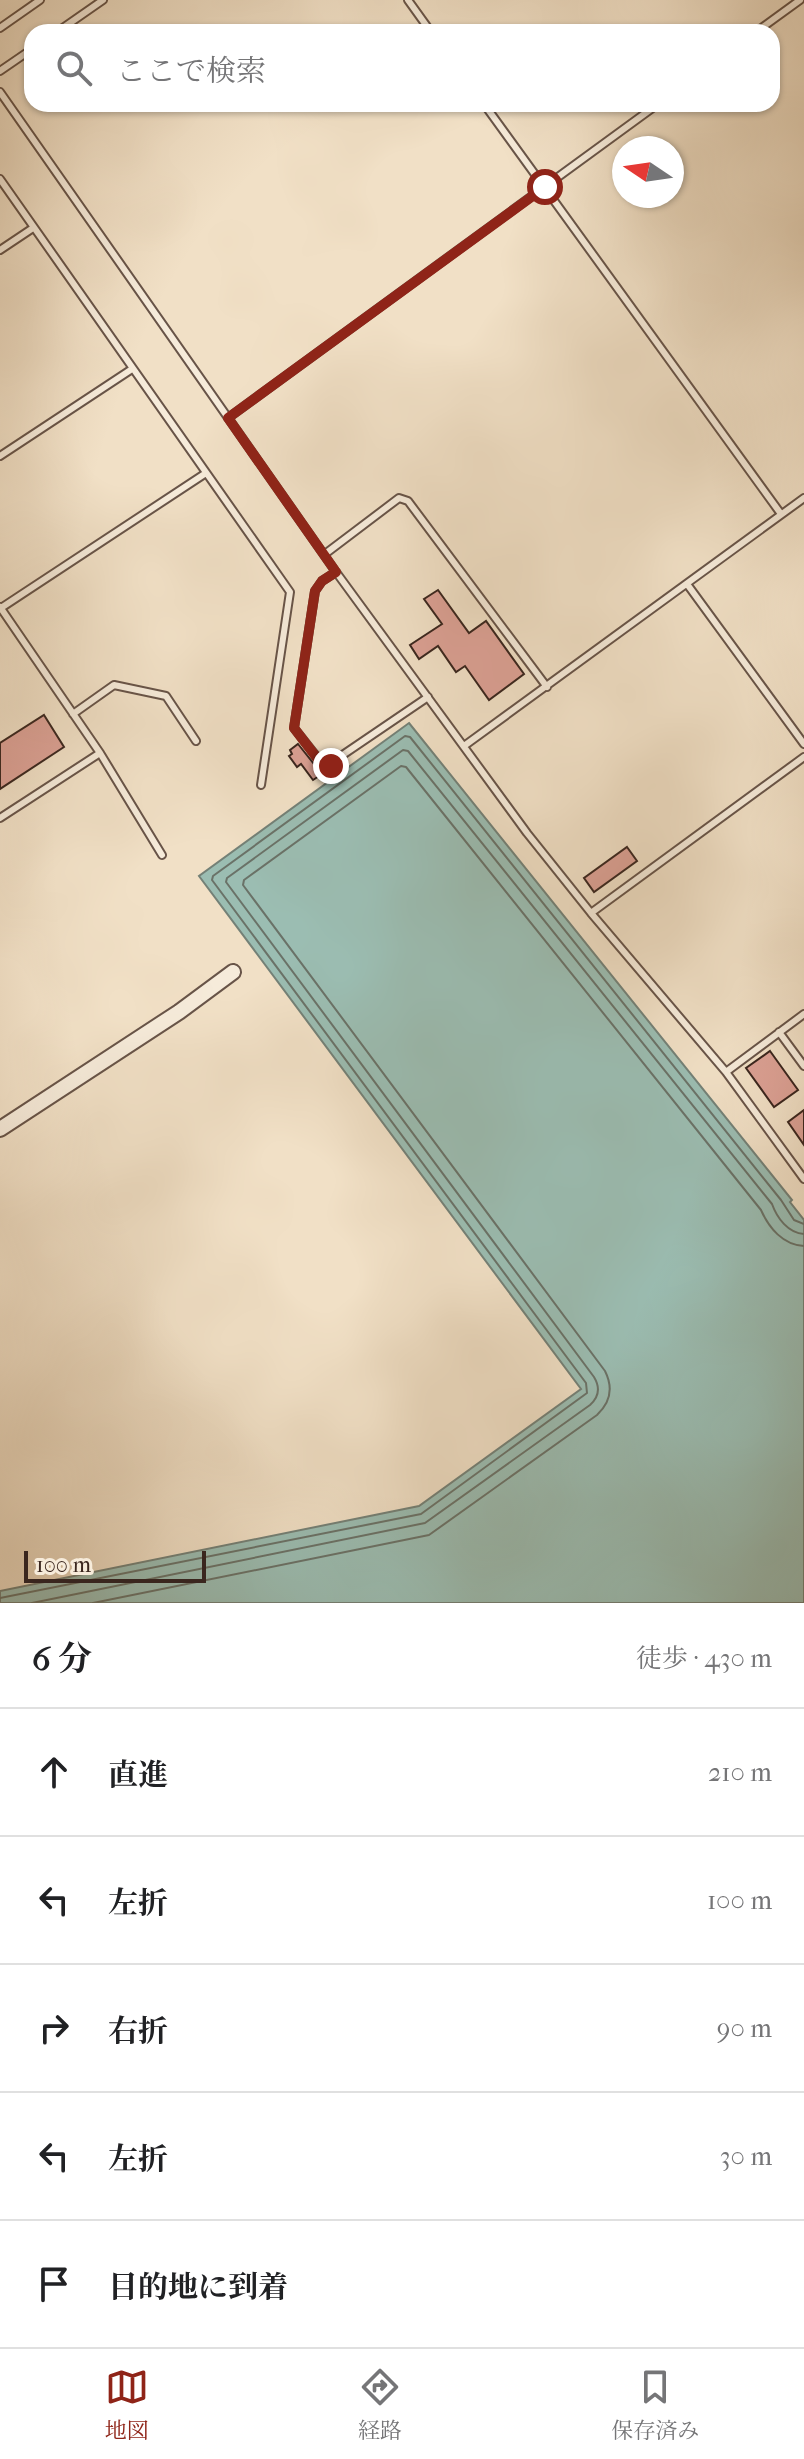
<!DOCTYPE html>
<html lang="ja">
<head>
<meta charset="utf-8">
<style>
	:root { --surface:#fff; --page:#f2f2f2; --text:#202124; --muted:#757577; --line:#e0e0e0; --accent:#8f2418 }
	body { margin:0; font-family:"IM FELL French Canon","Noto Serif JP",serif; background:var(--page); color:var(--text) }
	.compass { position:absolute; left:612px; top:136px; width:72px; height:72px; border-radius:50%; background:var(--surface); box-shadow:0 2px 6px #0004; rotate:283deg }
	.scale { position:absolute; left:24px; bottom:20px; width:182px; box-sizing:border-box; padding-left:8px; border:4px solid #3a261e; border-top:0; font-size:22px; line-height:28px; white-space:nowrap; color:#3a261e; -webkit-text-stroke:6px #f6ebda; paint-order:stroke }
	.stop { position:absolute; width:24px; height:24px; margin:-18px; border:6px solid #8f2418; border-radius:50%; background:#fff }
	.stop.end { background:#8f2418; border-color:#fff; box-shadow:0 2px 8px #0008 }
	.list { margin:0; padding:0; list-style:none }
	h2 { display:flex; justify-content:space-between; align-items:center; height:104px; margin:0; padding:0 32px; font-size:34px }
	h2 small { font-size:26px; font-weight:400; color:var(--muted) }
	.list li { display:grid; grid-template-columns:52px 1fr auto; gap:24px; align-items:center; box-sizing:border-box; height:128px; padding:0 32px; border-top:2px solid var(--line) }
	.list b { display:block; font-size:30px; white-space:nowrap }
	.list em { font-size:26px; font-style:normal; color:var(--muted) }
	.icon { flex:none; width:44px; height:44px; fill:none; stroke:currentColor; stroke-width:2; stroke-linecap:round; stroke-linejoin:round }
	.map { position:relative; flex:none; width:804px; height:1603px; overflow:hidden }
	.search { position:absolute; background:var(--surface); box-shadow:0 2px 6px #0004; left:24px; right:24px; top:24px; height:88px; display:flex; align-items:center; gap:20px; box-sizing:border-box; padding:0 28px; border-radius:24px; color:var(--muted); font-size:30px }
	.sheet { height:744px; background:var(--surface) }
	nav { display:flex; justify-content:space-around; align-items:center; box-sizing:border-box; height:112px; border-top:2px solid var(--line); background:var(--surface); font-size:22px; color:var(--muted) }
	nav a { display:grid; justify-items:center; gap:4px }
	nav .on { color:var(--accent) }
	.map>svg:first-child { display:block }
</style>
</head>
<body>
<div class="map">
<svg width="804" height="1603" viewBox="0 0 804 1603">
	<rect width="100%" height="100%" fill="#f1e0c6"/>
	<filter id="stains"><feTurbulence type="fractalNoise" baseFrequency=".0025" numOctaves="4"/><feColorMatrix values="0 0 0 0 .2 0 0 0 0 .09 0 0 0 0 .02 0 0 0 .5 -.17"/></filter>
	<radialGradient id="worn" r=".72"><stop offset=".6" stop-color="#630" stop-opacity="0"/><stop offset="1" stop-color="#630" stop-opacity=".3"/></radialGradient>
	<path fill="#9bbdb2" stroke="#748177" stroke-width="2" d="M 409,723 L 792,1200 L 790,1202 L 804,1220 L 804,1603 L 0,1603 L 0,1591 L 419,1506 L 581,1389 L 199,876 Z"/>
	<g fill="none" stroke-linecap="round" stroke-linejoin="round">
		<path stroke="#6a7268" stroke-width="2" d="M 0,1598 L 421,1514 L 587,1393 L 586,1383 L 212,880 L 213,876 L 405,736 L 410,737 L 781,1200 L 794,1220 L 804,1224
			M 32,1603 L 425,1523 L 590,1405 C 599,1397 600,1387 594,1377 L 226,882 L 227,878 L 403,750 L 408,751 L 772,1204 C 777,1218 788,1233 804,1234
			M 93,1603 L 429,1535 L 597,1415 C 611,1402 613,1387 605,1371 L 243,885 L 244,880 L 401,766 L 406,767 L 761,1210 C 769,1228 783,1245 804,1246"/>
	</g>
	<path fill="#dca195" stroke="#3a261e" stroke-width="2" d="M 438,590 L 469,633 L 486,621 L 524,674 L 489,700 L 465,666 L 456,672 L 438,646 L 419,659 L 410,645 L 442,624 L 424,599 Z
		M 44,715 L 64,747 L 0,789 L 0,743 Z
		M 298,744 L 322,774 L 313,780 L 301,764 L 297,767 L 289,756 L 292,754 L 290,750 Z
		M 627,847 L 637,861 L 594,892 L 584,878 Z
		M 770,1051 L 798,1090 L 774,1107 L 746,1068 Z
		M 804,1110 L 804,1145 L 788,1122 Z"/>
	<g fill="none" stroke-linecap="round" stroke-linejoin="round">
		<g stroke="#685448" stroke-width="10">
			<path id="service" d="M 408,0 L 431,32
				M 0,28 L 40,0
				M 57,32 L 103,0
				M 756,32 L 800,0
				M 0,71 L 32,49
				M 0,92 L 336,572 L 527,833 L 591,913 L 726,1072 L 804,1179
				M 484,104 L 781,514
				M 0,179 L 290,592 L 261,785
				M 0,250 L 33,228
				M 228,418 L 658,104
				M 0,456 L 132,369
				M 325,554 L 399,498 L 408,501 L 547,687
				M 336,572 L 322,581 L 315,591 L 294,728 L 325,767 L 428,697
				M 687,584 L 804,744
				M 0,607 L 100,753 L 162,855
				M 1,608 L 206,473
				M 73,714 L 114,685 L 166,696 L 196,741
				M 464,746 L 804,498
				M 0,818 L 100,753
				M 591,913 L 804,757
				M 779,1032 L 804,1066
				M 726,1072 L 804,1014"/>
		</g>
		<g stroke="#685448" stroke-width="18">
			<path id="tertiary" d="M 0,1129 L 179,1012 L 233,972"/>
		</g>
		<use href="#service" stroke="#f6ebda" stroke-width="6"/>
		<use href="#tertiary" stroke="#f6ebda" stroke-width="14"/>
	</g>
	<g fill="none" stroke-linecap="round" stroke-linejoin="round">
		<path stroke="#8f2418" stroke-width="10" d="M 331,766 L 323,766 L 294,728 L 315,591 L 322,581 L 336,572 L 228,418 L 545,187"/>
	</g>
	<rect width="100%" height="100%" filter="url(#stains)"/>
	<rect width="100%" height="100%" fill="url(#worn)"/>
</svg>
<svg class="compass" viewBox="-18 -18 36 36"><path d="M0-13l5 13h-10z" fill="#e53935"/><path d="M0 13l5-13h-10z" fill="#757577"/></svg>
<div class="scale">100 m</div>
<div class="stop" style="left:545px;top:187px"></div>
<div class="stop end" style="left:331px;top:766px"></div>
<div class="search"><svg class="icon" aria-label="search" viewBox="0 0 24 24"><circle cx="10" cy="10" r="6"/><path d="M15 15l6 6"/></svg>ここで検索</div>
</div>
<section class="sheet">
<h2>6 分<small>徒歩 · 430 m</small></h2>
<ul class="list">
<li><svg class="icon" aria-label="ahead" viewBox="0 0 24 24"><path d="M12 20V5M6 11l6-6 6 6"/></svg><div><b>直進</b></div><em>210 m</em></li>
<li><svg class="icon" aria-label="left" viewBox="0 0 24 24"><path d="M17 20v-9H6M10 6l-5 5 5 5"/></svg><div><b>左折</b></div><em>100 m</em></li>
<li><svg class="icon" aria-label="right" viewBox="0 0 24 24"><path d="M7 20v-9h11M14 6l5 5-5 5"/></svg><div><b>右折</b></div><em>90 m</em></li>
<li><svg class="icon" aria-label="left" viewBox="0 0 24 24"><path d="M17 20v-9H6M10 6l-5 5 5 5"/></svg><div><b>左折</b></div><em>30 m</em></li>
<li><svg class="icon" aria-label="arrive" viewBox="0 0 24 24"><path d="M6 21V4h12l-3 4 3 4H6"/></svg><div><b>目的地に到着</b></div></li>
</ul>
</section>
<nav>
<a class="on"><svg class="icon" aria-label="map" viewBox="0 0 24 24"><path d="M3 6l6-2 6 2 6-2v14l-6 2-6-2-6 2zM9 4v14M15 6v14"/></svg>地図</a>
<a><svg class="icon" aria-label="directions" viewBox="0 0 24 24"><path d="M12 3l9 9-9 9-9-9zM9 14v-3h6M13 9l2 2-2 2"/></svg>経路</a>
<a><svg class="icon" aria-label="saved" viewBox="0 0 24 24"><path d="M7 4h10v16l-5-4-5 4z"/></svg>保存済み</a>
</nav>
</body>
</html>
